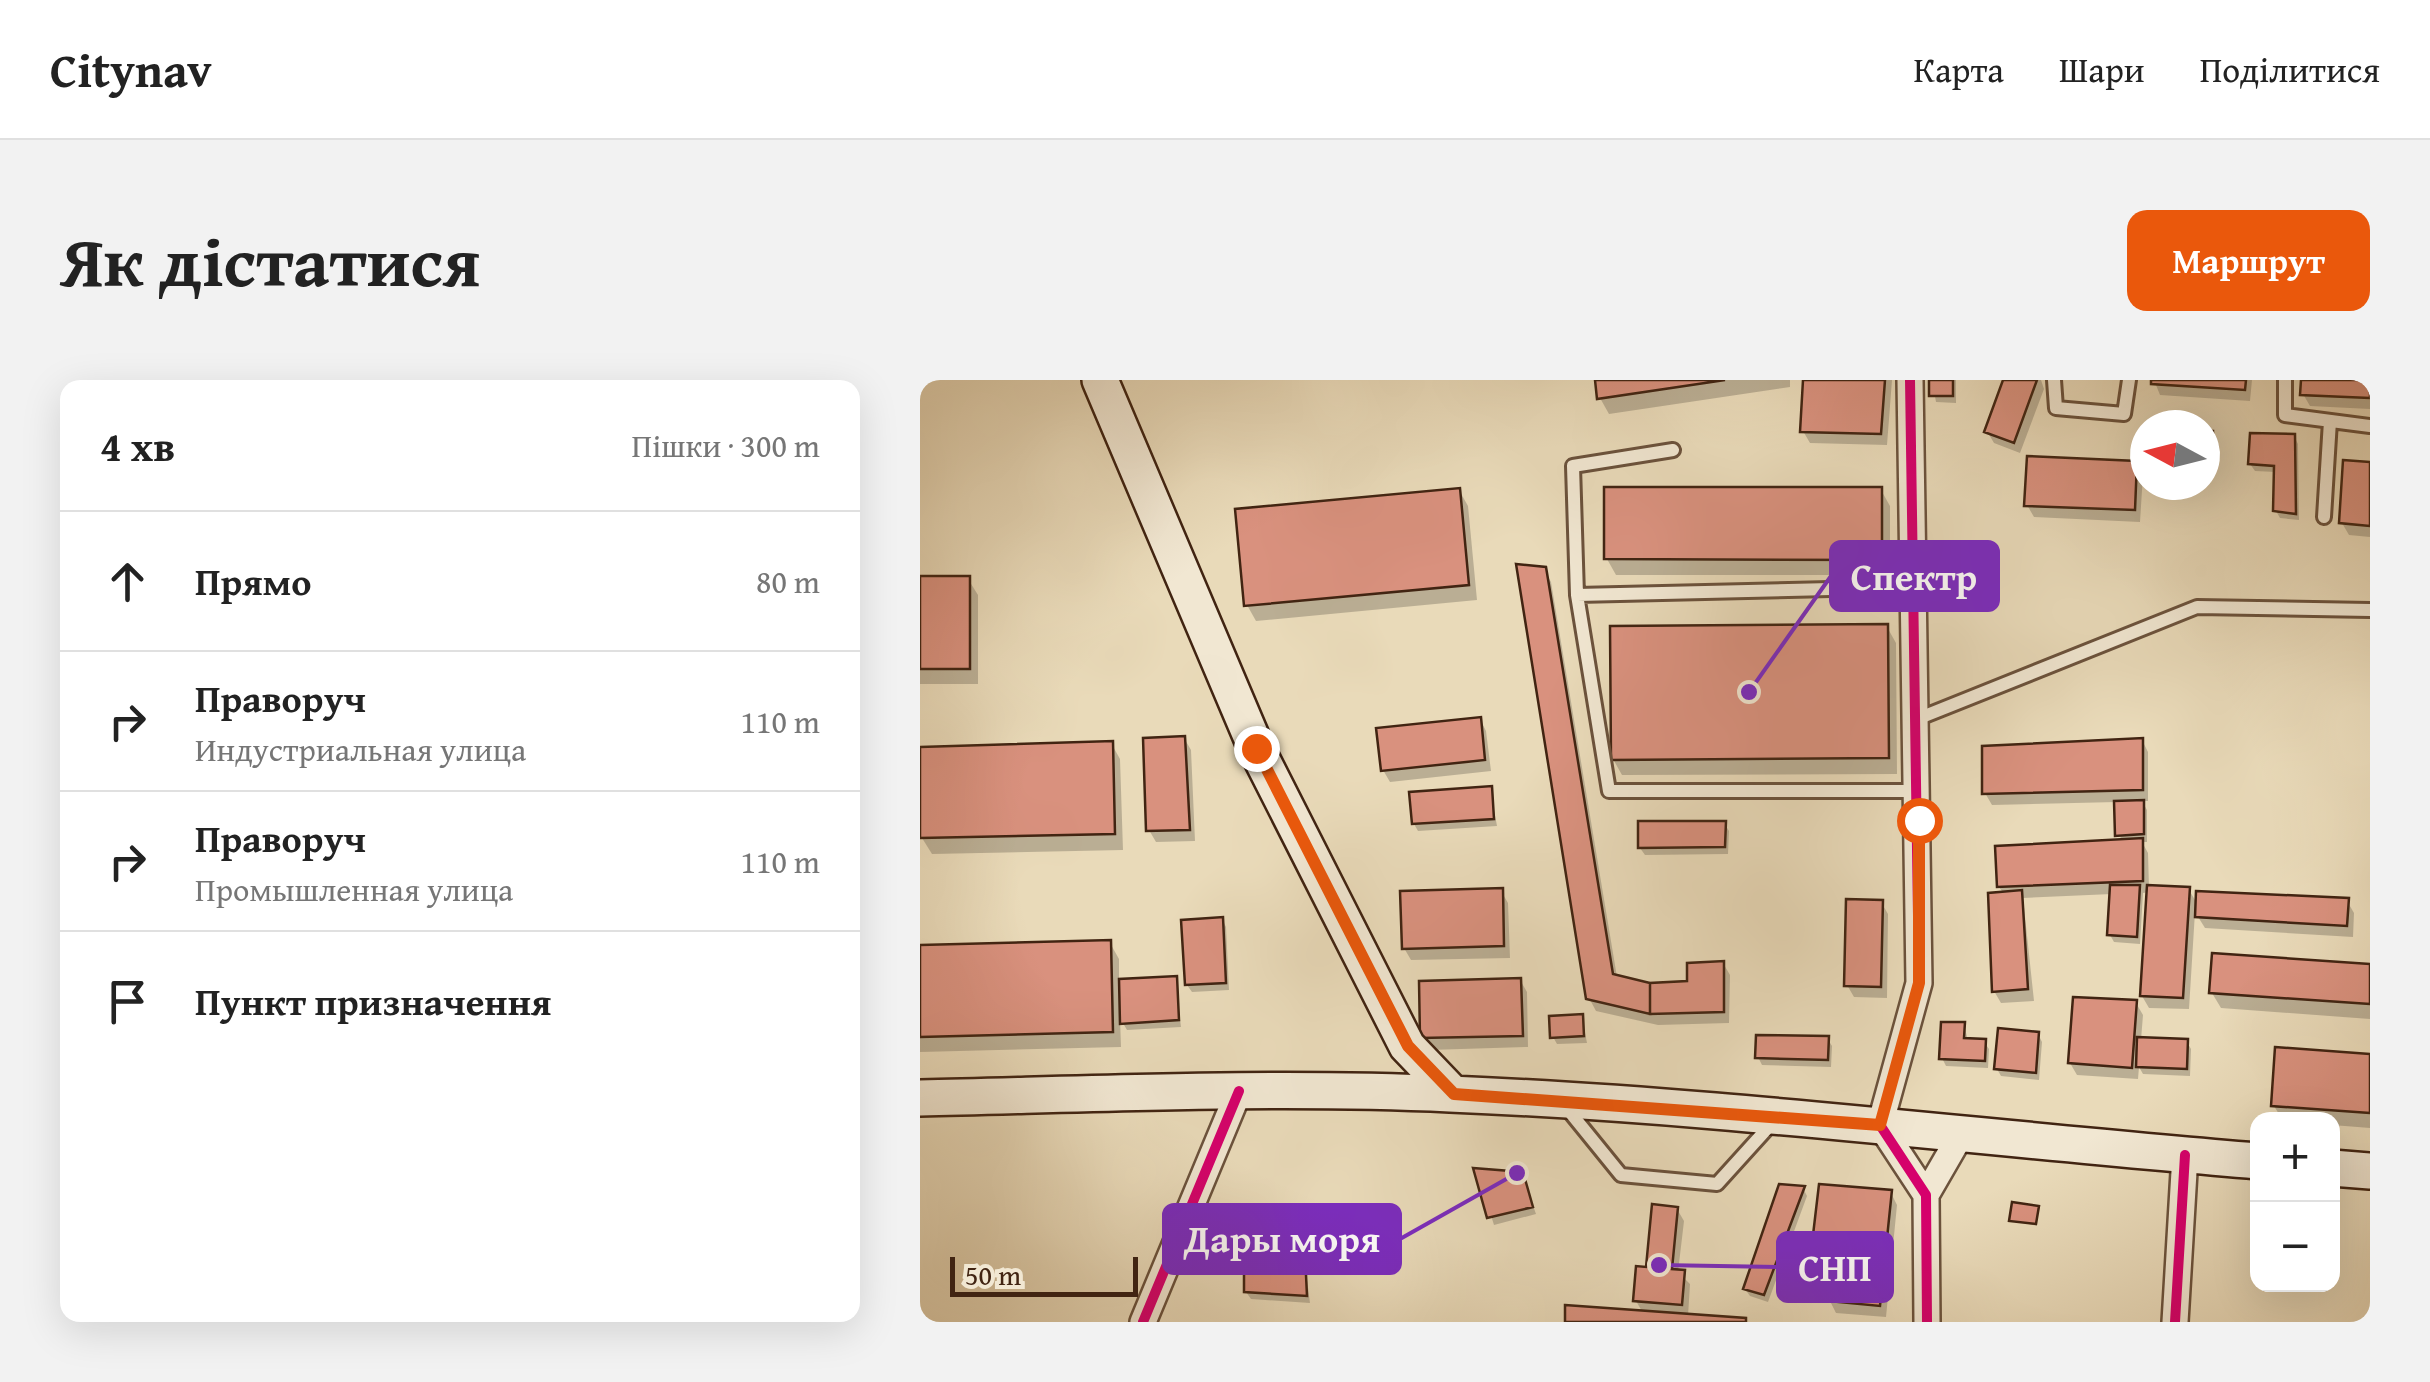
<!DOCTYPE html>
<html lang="uk">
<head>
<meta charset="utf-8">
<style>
	:root { --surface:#fff; --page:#f2f2f2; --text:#222; --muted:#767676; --line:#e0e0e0; --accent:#ea580c }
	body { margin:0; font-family:"Gentium Book Plus",serif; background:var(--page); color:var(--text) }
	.controls { position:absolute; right:30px; bottom:30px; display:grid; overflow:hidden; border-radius:20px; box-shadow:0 10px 40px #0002 }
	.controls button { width:90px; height:90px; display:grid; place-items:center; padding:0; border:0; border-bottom:2px solid var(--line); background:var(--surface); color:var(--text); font:50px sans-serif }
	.compass { position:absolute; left:1210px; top:30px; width:90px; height:90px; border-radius:50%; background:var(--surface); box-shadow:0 10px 40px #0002; rotate:277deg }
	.scale { position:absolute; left:30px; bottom:25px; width:188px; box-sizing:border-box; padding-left:10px; border:5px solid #412412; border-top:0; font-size:28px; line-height:35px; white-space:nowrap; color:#412412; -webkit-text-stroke:8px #f1e7d2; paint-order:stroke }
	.stop { position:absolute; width:30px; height:30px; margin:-22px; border:8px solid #ea580c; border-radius:50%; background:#fff }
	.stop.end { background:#ea580c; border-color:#fff; box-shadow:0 2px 10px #0008 }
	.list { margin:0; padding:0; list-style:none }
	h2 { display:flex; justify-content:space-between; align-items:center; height:130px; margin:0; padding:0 40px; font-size:42px }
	h2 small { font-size:32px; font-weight:400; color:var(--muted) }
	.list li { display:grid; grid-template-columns:65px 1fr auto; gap:30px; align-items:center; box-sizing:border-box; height:140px; padding:0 40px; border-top:2px solid var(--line) }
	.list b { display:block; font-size:38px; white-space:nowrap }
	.list p { margin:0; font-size:32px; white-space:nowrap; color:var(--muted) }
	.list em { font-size:32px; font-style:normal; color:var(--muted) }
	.icon { flex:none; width:55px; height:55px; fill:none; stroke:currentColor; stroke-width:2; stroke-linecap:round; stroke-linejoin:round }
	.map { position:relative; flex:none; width:1450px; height:942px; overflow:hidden; border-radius:20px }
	header { display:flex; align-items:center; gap:60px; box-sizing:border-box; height:140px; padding:0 50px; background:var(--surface); border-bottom:2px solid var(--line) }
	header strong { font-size:48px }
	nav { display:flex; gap:55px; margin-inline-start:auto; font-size:35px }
	.intro { display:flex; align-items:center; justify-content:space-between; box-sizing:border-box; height:240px; padding:0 60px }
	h1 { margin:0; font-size:70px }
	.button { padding:25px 45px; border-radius:20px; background:var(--accent); color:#fff; font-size:35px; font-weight:700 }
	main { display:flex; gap:60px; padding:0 60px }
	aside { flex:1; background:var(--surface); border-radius:20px; box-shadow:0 10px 40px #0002 }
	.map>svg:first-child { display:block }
</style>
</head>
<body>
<header>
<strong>Citynav</strong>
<nav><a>Карта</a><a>Шари</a><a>Поділитися</a></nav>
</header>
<div class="intro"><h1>Як дістатися</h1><a class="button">Маршрут</a></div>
<main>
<aside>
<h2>4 хв<small>Пішки · 300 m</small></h2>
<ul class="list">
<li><svg class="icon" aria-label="ahead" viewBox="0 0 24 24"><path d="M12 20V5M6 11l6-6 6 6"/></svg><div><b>Прямо</b></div><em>80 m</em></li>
<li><svg class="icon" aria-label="right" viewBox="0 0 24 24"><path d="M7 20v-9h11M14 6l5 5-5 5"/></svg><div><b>Праворуч</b><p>Индустриальная улица</p></div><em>110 m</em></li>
<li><svg class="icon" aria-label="right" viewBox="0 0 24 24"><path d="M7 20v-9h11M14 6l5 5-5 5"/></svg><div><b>Праворуч</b><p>Промышленная улица</p></div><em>110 m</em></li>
<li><svg class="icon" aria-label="arrive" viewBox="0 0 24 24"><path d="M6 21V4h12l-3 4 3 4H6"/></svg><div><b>Пункт призначення</b></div></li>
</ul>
</aside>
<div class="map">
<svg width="1450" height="942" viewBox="0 0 1450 942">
	<rect width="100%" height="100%" fill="#e9dab9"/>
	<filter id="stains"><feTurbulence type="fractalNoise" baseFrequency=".002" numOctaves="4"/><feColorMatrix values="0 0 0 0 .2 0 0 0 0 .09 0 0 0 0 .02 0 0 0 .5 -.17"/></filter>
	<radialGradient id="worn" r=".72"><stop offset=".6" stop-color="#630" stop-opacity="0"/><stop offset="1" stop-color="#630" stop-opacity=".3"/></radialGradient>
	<path fill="#0003" d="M 677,0 L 870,0 L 870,7 L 689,34 L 680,18 Z
		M 885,0 L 972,0 L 967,65 L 890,63 L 883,51 Z
		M 1012,0 L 1036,0 L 1036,23 L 1016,22 Z
		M 1086,0 L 1121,0 L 1124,9 L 1100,73 L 1074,63 L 1067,51 Z
		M 1234,0 L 1332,0 L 1330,21 L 1240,15 Z
		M 1383,0 L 1450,0 L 1450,29 L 1390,26 L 1383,14 Z
		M 1374,56 L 1378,64 L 1379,140 L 1360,138 L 1356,131 L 1356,92 L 1335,91 L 1330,84 Z
		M 1216,83 L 1223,95 L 1220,142 L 1114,137 L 1107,125 Z
		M 1450,84 L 1450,157 L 1429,155 L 1422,143 Z
		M 539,110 L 548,126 L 557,220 L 336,241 L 327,225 Z
		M 961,110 L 970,126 L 970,195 L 696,195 L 687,179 Z
		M 624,190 L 631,202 L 697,597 L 730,605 L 769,603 L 803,583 L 810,595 L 809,643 L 738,645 L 676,631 L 669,618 Z
		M 0,199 L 48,199 L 58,215 L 58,304 L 0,304 Z
		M 967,247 L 976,263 L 977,394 L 702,395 L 693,379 Z
		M 560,339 L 566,351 L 571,391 L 470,402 L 463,390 Z
		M 264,358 L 271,370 L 275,461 L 236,462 L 229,450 Z
		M 1222,360 L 1228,372 L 1228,421 L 1222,421 L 1227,430 L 1227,462 L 1222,462 L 1228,473 L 1229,508 L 1269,510 L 1278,525 L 1427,521 L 1434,533 L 1433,557 L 1285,548 L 1275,532 L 1269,629 L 1229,628 L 1222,616 L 1229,512 L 1223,513 L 1220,564 L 1194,562 L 1190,555 L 1192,514 L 1103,518 L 1114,621 L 1081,623 L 1074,611 L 1084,514 L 1079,507 L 1201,462 L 1197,422 L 1072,425 L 1065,413 Z
		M 191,363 L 200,379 L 203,470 L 12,474 L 2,458 L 0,369 Z
		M 570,408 L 577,446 L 498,451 L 494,444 Z
		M 804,443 L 809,451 L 808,474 L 725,475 L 720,468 Z
		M 581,511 L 588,523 L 590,578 L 491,580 L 484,568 Z
		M 961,522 L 968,534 L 967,618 L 934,617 L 927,605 Z
		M 302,539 L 306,547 L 309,610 L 272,612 L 267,605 Z
		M 190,563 L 199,579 L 199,602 L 255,599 L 261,647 L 207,650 L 200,638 L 201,667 L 0,672 L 0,567 Z
		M 1450,587 L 1450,639 L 1301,628 L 1292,613 Z
		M 600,600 L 607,612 L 608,667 L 509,670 L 503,658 Z
		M 1216,623 L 1223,635 L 1221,660 L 1267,662 L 1271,669 L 1270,696 L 1223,694 L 1219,687 L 1218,699 L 1157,695 L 1150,683 Z
		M 662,637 L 667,663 L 637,664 L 633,657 Z
		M 1044,644 L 1048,661 L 1064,662 L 1069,669 L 1068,688 L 1026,686 L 1022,678 Z
		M 1118,654 L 1122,662 L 1119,700 L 1081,696 L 1077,689 Z
		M 907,658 L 912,666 L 911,687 L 842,685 L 838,677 Z
		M 1450,676 L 1450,748 L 1412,745 L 1412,739 L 1362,739 L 1354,726 Z
		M 557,791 L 602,794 L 616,834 L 574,845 Z
		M 883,808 L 887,816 L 848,922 L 830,916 L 825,909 Z
		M 971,813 L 977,825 L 966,937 L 916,933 L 910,921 L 914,884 L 901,883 L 894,871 Z
		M 1117,828 L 1117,846 L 1092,840 Z
		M 757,829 L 764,841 L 758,892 L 770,904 L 768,936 L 723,933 L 716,921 Z
		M 384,876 L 390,923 L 331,919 L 326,912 Z"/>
	<path fill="#d9917e" stroke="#412412" stroke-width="2.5" d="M 675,0 L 805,0 L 677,19 Z
		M 883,0 L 965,0 L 961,54 L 880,52 Z
		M 1009,0 L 1033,0 L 1033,16 L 1009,16 Z
		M 1083,0 L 1117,0 L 1094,63 L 1064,52 Z
		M 1231,0 L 1326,0 L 1325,10 L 1231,4 Z
		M 1381,0 L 1450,0 L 1450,18 L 1380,15 Z
		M 1285,51 L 1293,51 L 1293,76 L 1285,75 Z
		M 1330,53 L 1375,54 L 1376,134 L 1353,131 L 1354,86 L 1328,84 Z
		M 1107,76 L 1217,81 L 1215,130 L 1104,126 Z
		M 1423,80 L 1450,82 L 1450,146 L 1419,143 Z
		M 684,107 L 962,107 L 962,180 L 684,179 Z
		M 540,108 L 549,205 L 324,226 L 315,129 Z
		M 596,184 L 626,187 L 693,594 L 730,603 L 730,634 L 666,619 Z
		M 0,196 L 50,196 L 50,289 L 0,289 Z
		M 968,244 L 969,378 L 691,380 L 690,246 Z
		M 561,337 L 565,380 L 461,391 L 456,348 Z
		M 265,356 L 270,450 L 226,451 L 223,358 Z
		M 1223,358 L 1223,410 L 1062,414 L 1062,366 Z
		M 193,361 L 195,454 L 0,458 L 0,367 Z
		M 572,406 L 574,439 L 492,444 L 489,412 Z
		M 1224,420 L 1224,454 L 1195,456 L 1194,421 Z
		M 718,441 L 806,441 L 805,467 L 718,468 Z
		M 1223,458 L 1223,501 L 1077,507 L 1075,466 Z
		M 1190,505 L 1220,505 L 1217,557 L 1187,555 Z
		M 1227,505 L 1270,507 L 1263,618 L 1220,616 Z
		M 583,508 L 584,566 L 482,569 L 480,511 Z
		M 1102,510 L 1108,609 L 1072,612 L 1068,513 Z
		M 1276,511 L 1429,518 L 1427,546 L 1275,537 Z
		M 926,519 L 963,520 L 961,607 L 924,606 Z
		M 303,537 L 306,603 L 265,605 L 261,540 Z
		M 191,560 L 193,652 L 0,657 L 0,565 Z
		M 1292,573 L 1450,584 L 1450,624 L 1289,613 Z
		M 804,581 L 804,632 L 730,634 L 730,603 L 767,601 L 767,583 Z
		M 257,596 L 259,640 L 200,644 L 199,599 Z
		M 601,598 L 603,656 L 500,658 L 499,601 Z
		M 1153,617 L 1217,620 L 1212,688 L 1148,683 Z
		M 663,634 L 664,656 L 630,658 L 629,636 Z
		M 1021,642 L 1045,642 L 1044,658 L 1066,659 L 1065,681 L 1019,679 Z
		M 1078,648 L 1119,652 L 1116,693 L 1074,689 Z
		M 836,655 L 909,656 L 908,680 L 835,678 Z
		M 1217,657 L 1268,659 L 1267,689 L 1216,687 Z
		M 1355,667 L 1450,674 L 1450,733 L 1351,726 Z
		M 553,788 L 603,792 L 613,827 L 567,838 Z
		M 859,804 L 885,806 L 844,915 L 823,909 Z
		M 899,804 L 972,810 L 960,926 L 907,921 L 913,874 L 891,872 Z
		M 1092,822 L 1119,826 L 1116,844 L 1089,841 Z
		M 732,824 L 758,827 L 752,889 L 765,890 L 762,925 L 713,921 L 716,886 L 726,887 Z
		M 324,871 L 385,874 L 387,916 L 324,912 Z
		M 645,925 L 826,938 L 826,942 L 645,942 Z"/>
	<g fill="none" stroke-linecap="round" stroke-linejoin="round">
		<g stroke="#6b523c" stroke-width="18">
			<path id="lane" d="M 1134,0 L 1136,28 L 1204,34 L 1209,0
				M 1365,0 L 1365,35 L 1450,46
				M 753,70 L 653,86 L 657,215 L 995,207
				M 1404,137 L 1410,41
				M 657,215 L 689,411 L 999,411
				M 997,339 L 1277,227 L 1450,230
				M 645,726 L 701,795 L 797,804 L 854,741"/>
		</g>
		<g stroke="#6b523c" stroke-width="30">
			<path id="street" d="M 990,0 L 999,603 L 960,745 L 1006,815 L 1007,942
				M 1006,815 L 1043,751
				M 223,942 L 319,711
				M 1255,942 L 1265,775"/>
		</g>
		<g stroke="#412412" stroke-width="40">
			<path id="secondary" d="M 180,0 L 336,368 L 487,666 L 533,714
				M 0,718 C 177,714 354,706 530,714 C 800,725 1068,759 1338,781
				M 1412,788 L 1450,791"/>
		</g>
		<use href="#lane" stroke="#f1e7d2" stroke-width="12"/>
		<use href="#street" stroke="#f1e7d2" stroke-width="25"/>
		<use href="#secondary" stroke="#f1e7d2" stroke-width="35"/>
		<g stroke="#f1e7d2" stroke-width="16">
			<path id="cycleway" d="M 990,0 L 999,603 L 960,745 L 1006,815 L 1007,942
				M 223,942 L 319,711
				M 1255,942 L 1265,775"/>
		</g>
		<use href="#cycleway" stroke="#d6006c" stroke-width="10"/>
	</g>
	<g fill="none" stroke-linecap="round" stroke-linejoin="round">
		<path stroke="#ea580c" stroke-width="12" d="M 336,368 L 488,666 L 534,714 L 960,745 L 999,603 L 999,440"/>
	</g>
	<path fill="none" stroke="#7b2cbf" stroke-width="4" d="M829 312L911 196M597 793L480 859M739 885L858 887"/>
	<g fill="#7b2cbf" stroke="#f1e7d2" stroke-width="4">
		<circle cx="829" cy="312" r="10"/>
		<circle cx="597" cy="793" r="10"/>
		<circle cx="739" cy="885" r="10"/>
	</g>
	<g fill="#7b2cbf" stroke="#7b2cbf" stroke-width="4">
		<rect x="911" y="162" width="167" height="68" rx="10"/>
		<rect x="244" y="825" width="236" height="68" rx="10"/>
		<rect x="858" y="853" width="114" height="68" rx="10"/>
	</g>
	<g font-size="38" text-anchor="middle" font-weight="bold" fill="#fff">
		<text x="994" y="210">Спектр</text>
		<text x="362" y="872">Дары моря</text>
		<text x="915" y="901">СНП</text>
	</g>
	<rect width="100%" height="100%" filter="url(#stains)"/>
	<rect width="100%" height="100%" fill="url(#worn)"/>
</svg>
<div class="controls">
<button>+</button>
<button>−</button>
</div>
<svg class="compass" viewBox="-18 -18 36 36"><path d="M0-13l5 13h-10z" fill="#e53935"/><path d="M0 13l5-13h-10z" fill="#767676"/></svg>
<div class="scale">50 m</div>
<div class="stop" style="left:999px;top:440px"></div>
<div class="stop end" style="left:336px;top:368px"></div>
</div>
</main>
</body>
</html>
